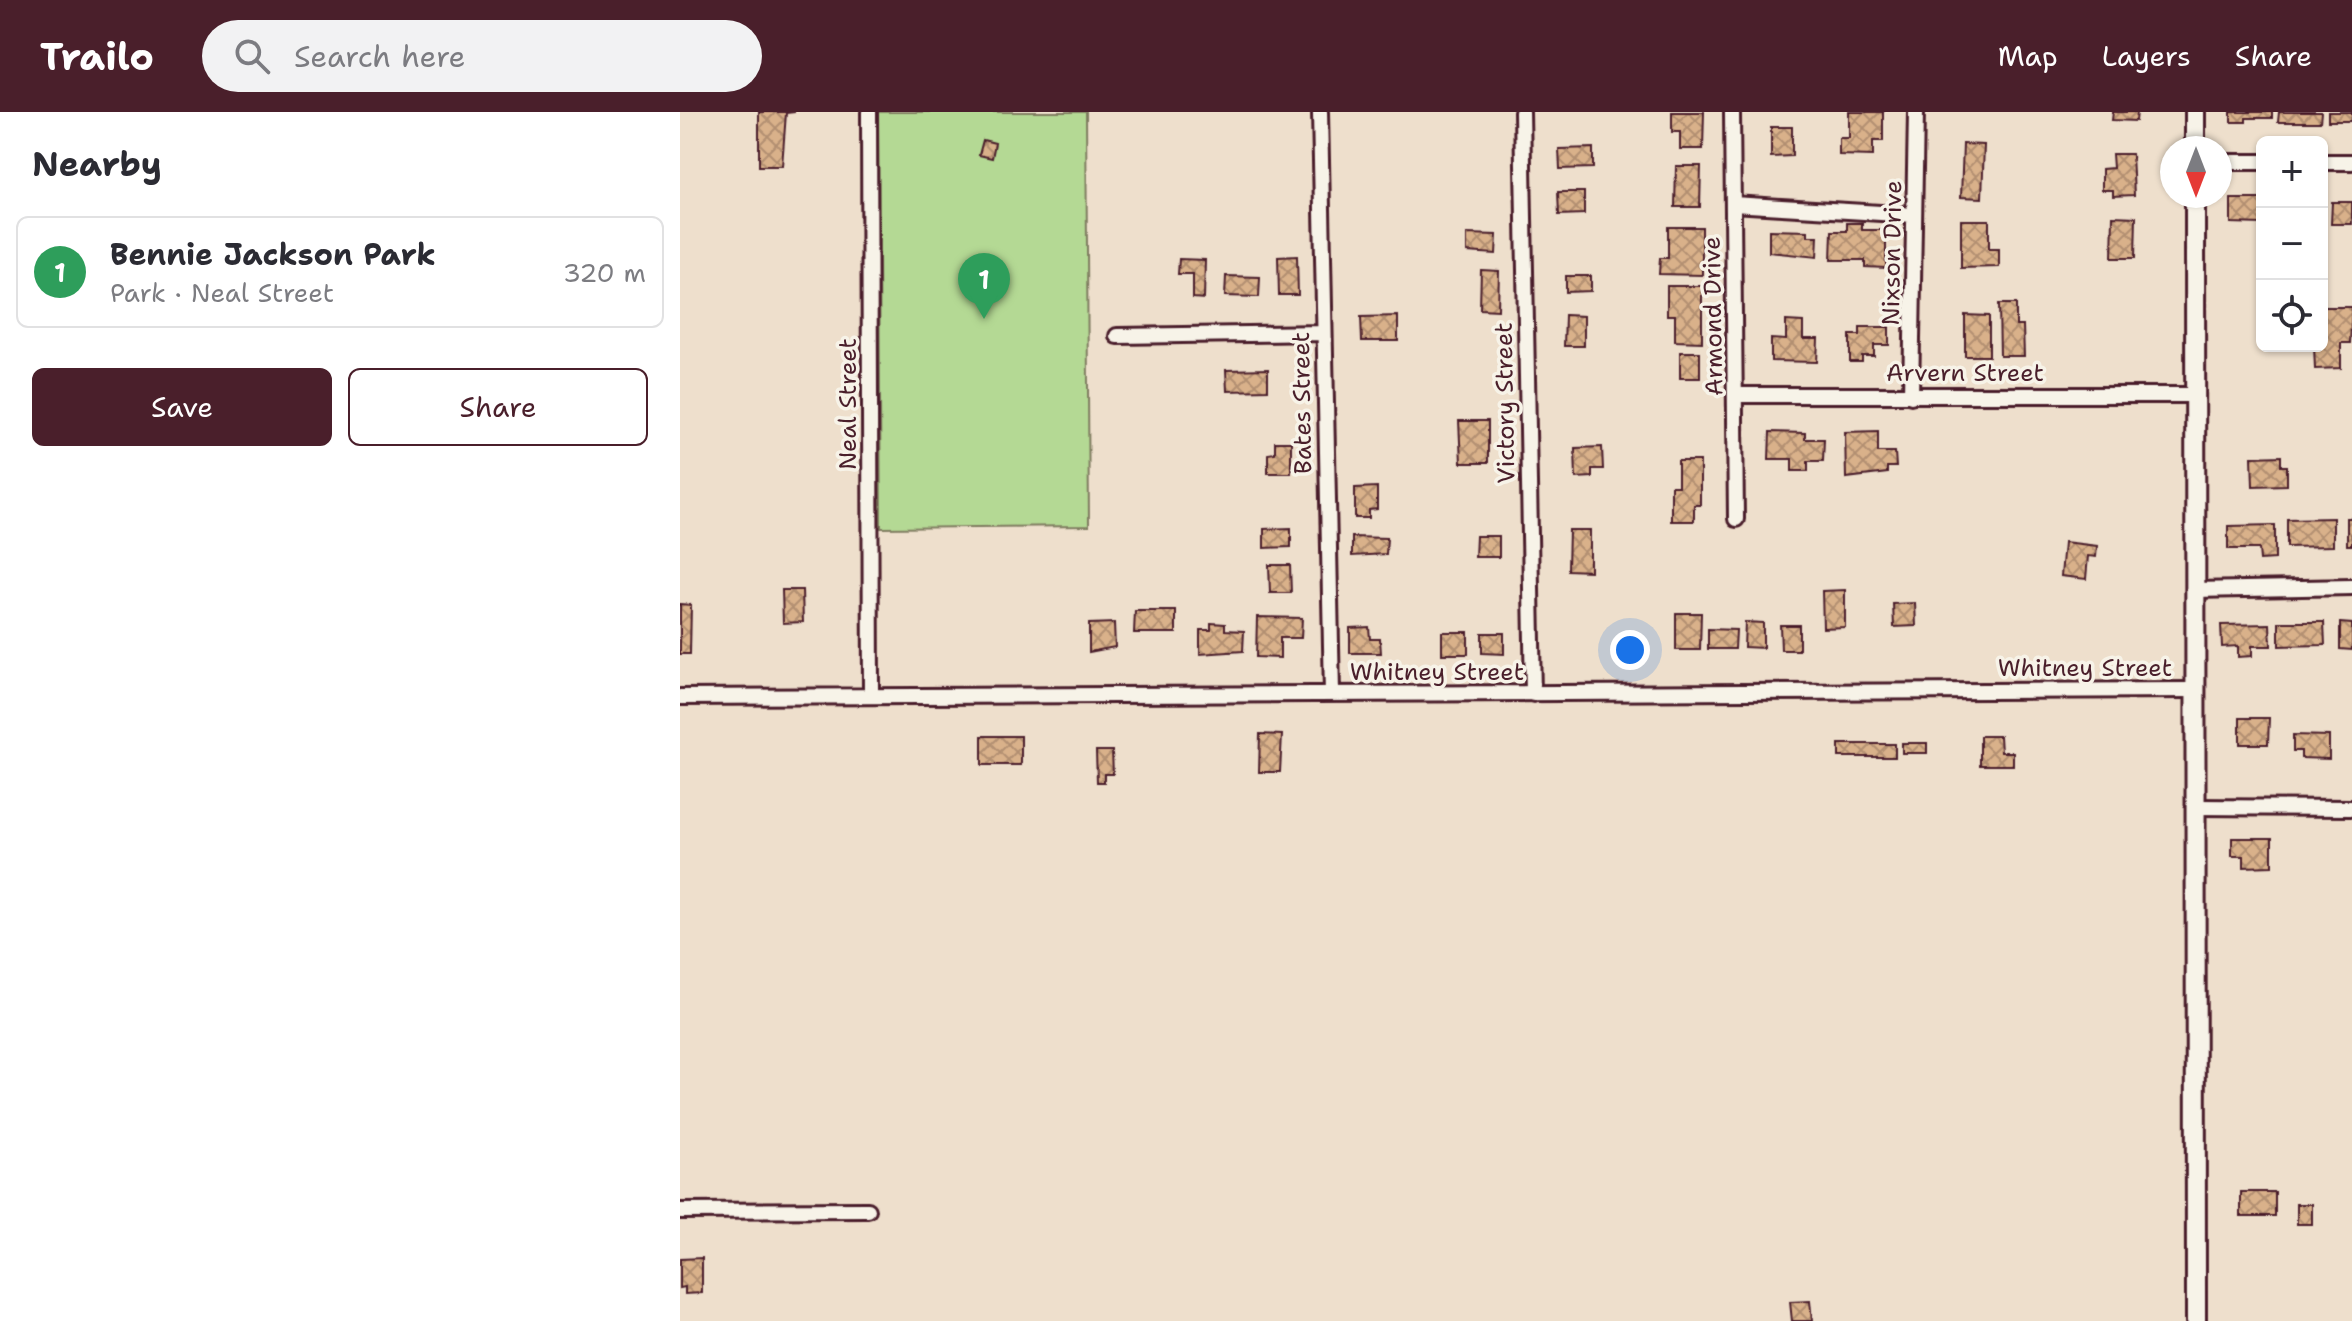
<!DOCTYPE html>
<html lang="en">
<head>
<meta charset="utf-8">
<style>
	:root { --surface:#fff; --page:#f2f2f3; --text:#2b2b33; --muted:#7c7c81; --line:#e1e1e2; --accent:#4a1f2b }
	body { margin:0; font-family:"Shantell Sans",sans-serif; background:var(--page); color:var(--text) }
	.controls { position:absolute; right:24px; top:24px; display:grid; overflow:hidden; border-radius:12px; box-shadow:0 2px 6px #0004 }
	.controls button { width:72px; height:72px; display:grid; place-items:center; padding:0; border:0; border-bottom:2px solid var(--line); background:var(--surface); color:var(--text); font:40px sans-serif }
	.compass { position:absolute; left:1480px; top:24px; width:72px; height:72px; border-radius:50%; background:var(--surface); box-shadow:0 2px 6px #0004; rotate:180deg }
	.you { position:absolute; left:950px; top:538px; width:28px; height:28px; margin:-20px; border:6px solid #fff; border-radius:50%; background:#1a73e8; box-shadow:0 0 0 12px #1a73e833 }
	.badge { display:grid; place-items:center; width:52px; height:52px; border-radius:50%; background:var(--accent); color:#fff; font-size:26px; font-weight:700 }
	.pin { position:absolute; translate:-50% -66px; filter:drop-shadow(0 2px 4px #0008) }
	.pin::after { content:''; position:absolute; top:42px; width:28px; height:24px; background:inherit; clip-path:polygon(0 0,100% 0,50% 100%) }
	.list { margin:0; padding:0; list-style:none }
	h2 { display:flex; justify-content:space-between; align-items:center; height:104px; margin:0; padding:0 32px; font-size:34px }
	h2 small { font-size:26px; font-weight:400; color:var(--muted) }
	.list li { display:grid; grid-template-columns:52px 1fr auto; gap:24px; align-items:center; box-sizing:border-box; height:112px; margin:0 16px 16px; padding:0 16px; border:2px solid var(--line); border-radius:12px }
	.list b { display:block; font-size:30px; white-space:nowrap }
	.list p { margin:0; font-size:26px; white-space:nowrap; color:var(--muted) }
	.list em { font-size:26px; font-style:normal; color:var(--muted) }
	.actions { display:flex; gap:16px; padding:24px 32px }
	.actions a { flex:1; padding:18px 0; border:2px solid var(--accent); border-radius:12px; text-align:center; font-size:28px; color:var(--accent) }
	.actions .main { background:var(--accent); color:#fff }
	.icon { flex:none; width:44px; height:44px; fill:none; stroke:currentColor; stroke-width:2; stroke-linecap:round; stroke-linejoin:round }
	.map { position:relative; flex:none; width:1672px; height:1209px; overflow:hidden }
	header { display:flex; align-items:center; gap:48px; box-sizing:border-box; height:112px; padding:0 40px; background:var(--accent); color:#fff }
	header strong { font-size:38px }
	nav { display:flex; gap:44px; margin-inline-start:auto; font-size:28px }
	.search { width:560px; height:72px; background:var(--page); display:flex; align-items:center; gap:20px; box-sizing:border-box; padding:0 28px; border-radius:44px; color:var(--muted); font-size:30px }
	main { display:flex }
	aside { flex:1; background:var(--surface) }
	.map>svg:first-child { display:block }
</style>
</head>
<body>
<header>
<strong>Trailo</strong>
<div class="search"><svg class="icon" aria-label="search" viewBox="0 0 24 24"><circle cx="10" cy="10" r="6"/><path d="M15 15l6 6"/></svg>Search here</div>
<nav><a>Map</a><a>Layers</a><a>Share</a></nav>
</header>
<main>
<aside>
<h2>Nearby<small></small></h2>
<ul class="list">
<li><span class="badge" style="background:#2e9e5b">1</span><div><b>Bennie Jackson Park</b><p>Park · Neal Street</p></div><em>320 m</em></li>
</ul>
<div class="actions"><a class="main">Save</a><a>Share</a></div>
</aside>
<div class="map">
<svg width="1672" height="1209" viewBox="0 0 1672 1209">
	<defs>
		<pattern id="building-cross-hatch" width="8" height="8" patternUnits="userSpaceOnUse" patternTransform="scale(2)"><rect width="8" height="8" fill="#d9b18a"/><path d="M0 0l8 8M0 8l8-8" fill="none" stroke="#b28f71"/></pattern>
	</defs>
	<rect width="100%" height="100%" fill="#eedfcc"/>
	<filter id="ink" filterUnits="userSpaceOnUse"><feTurbulence type="fractalNoise" baseFrequency=".0125" numOctaves="2"/><feDisplacementMap in="SourceGraphic" scale="16" xChannelSelector="R" yChannelSelector="G"/><feConvolveMatrix kernelMatrix="1 2 1 2 8 2 1 2 1" color-interpolation-filters="sRGB"/></filter>
	<g filter="url(#ink)">
		<path fill="#b4d994" stroke="#7f7c60" stroke-width="2" d="M 198,0 L 406,0 L 409,414 L 201,416 Z"/>
		<path fill="url(#building-cross-hatch)" stroke="#4a1f2b" stroke-width="2" d="M 79,0 L 115,0 L 106,1 L 102,54 L 79,54 Z
			M 992,0 L 1024,0 L 1023,37 L 1000,37 L 1000,20 L 992,20 Z
			M 1169,0 L 1203,0 L 1203,29 L 1193,29 L 1193,44 L 1159,43 L 1159,26 L 1169,26 Z
			M 1433,0 L 1457,0 L 1456,9 L 1432,8 Z
			M 1551,0 L 1592,0 L 1592,6 L 1566,6 L 1566,10 L 1551,10 Z
			M 1599,0 L 1641,0 L 1640,10 L 1598,10 Z
			M 1648,0 L 1672,0 L 1672,9 L 1648,9 Z
			M 1091,15 L 1112,15 L 1112,44 L 1091,45 Z
			M 303,28 L 315,31 L 312,46 L 299,43 Z
			M 1283,32 L 1304,33 L 1302,86 L 1281,85 Z
			M 913,36 L 913,56 L 880,57 L 879,37 Z
			M 1432,42 L 1452,42 L 1454,83 L 1433,84 L 1433,78 L 1422,78 L 1422,57 L 1433,56 Z
			M 996,54 L 1021,54 L 1020,95 L 995,95 Z
			M 878,80 L 904,80 L 904,102 L 879,103 Z
			M 1551,87 L 1582,87 L 1582,112 L 1551,111 Z
			M 1652,90 L 1672,90 L 1672,112 L 1651,112 Z
			M 1433,104 L 1456,105 L 1455,146 L 1432,146 Z
			M 1281,108 L 1309,108 L 1309,137 L 1319,137 L 1319,155 L 1281,156 Z
			M 1167,111 L 1182,111 L 1182,118 L 1206,118 L 1206,156 L 1185,155 L 1185,148 L 1151,148 L 1152,119 L 1167,119 Z
			M 988,115 L 1022,115 L 1022,163 L 979,162 L 980,146 L 988,146 Z
			M 1089,118 L 1128,119 L 1128,124 L 1138,124 L 1137,145 L 1089,140 Z
			M 787,122 L 817,123 L 816,142 L 787,140 Z
			M 617,144 L 618,183 L 599,183 L 598,145 Z
			M 499,147 L 525,148 L 524,187 L 513,186 L 513,162 L 498,162 Z
			M 801,158 L 819,159 L 818,198 L 800,197 Z
			M 546,164 L 580,165 L 579,185 L 545,184 Z
			M 886,164 L 911,164 L 911,179 L 886,180 Z
			M 987,174 L 1022,174 L 1022,230 L 995,229 L 995,203 L 987,203 Z
			M 1319,192 L 1336,192 L 1336,214 L 1343,214 L 1344,244 L 1320,244 Z
			M 1642,195 L 1672,195 L 1670,231 L 1661,231 L 1661,256 L 1635,257 L 1634,234 L 1642,234 Z
			M 885,203 L 904,204 L 904,234 L 884,234 Z
			M 1285,203 L 1309,204 L 1309,244 L 1285,244 Z
			M 718,204 L 718,229 L 682,229 L 681,205 Z
			M 1106,209 L 1123,210 L 1123,227 L 1138,227 L 1137,250 L 1091,249 L 1091,227 L 1106,228 Z
			M 1180,215 L 1209,215 L 1209,233 L 1194,233 L 1194,244 L 1182,244 L 1182,250 L 1170,250 L 1170,223 L 1180,223 Z
			M 1000,240 L 1020,240 L 1020,266 L 1000,266 Z
			M 588,257 L 588,278 L 547,279 L 546,258 Z
			M 779,309 L 808,309 L 808,351 L 781,351 Z
			M 1198,319 L 1198,340 L 1215,340 L 1216,355 L 1207,355 L 1207,361 L 1166,366 L 1165,320 Z
			M 1090,320 L 1125,321 L 1125,327 L 1144,327 L 1143,349 L 1128,349 L 1128,359 L 1112,359 L 1112,347 L 1089,347 Z
			M 595,330 L 611,330 L 611,361 L 588,361 L 588,342 L 595,341 Z
			M 922,335 L 923,357 L 912,357 L 912,365 L 896,366 L 895,336 Z
			M 1601,344 L 1601,354 L 1607,354 L 1607,373 L 1573,374 L 1572,345 Z
			M 998,349 L 1020,349 L 1020,393 L 1014,393 L 1014,409 L 991,409 L 991,374 L 998,374 Z
			M 697,375 L 697,397 L 689,398 L 689,406 L 675,406 L 675,376 Z
			M 1653,406 L 1653,434 L 1607,435 L 1607,407 Z
			M 1667,406 L 1672,406 L 1672,433 L 1667,433 Z
			M 1595,413 L 1595,447 L 1580,448 L 1579,437 L 1548,437 L 1548,414 Z
			M 611,416 L 611,435 L 584,436 L 584,417 Z
			M 889,418 L 910,418 L 910,459 L 888,458 Z
			M 796,424 L 819,424 L 819,445 L 795,445 Z
			M 672,425 L 707,426 L 706,442 L 672,444 Z
			M 1384,430 L 1417,434 L 1416,445 L 1408,444 L 1406,467 L 1381,464 Z
			M 589,453 L 610,453 L 611,481 L 590,481 Z
			M 102,478 L 122,478 L 123,510 L 103,511 Z
			M 1165,478 L 1165,515 L 1143,516 L 1142,479 Z
			M 1235,491 L 1236,514 L 1214,515 L 1213,492 Z
			M 0,492 L 11,493 L 10,542 L 0,542 Z
			M 455,499 L 496,499 L 496,521 L 454,521 Z
			M 996,501 L 1021,501 L 1020,538 L 996,538 Z
			M 577,505 L 622,506 L 621,526 L 600,526 L 600,546 L 576,545 Z
			M 1065,510 L 1083,511 L 1083,536 L 1064,535 Z
			M 1599,510 L 1644,510 L 1645,533 L 1599,534 Z
			M 434,511 L 435,535 L 409,540 L 409,512 Z
			M 531,511 L 545,512 L 545,518 L 564,519 L 563,539 L 520,542 L 520,518 L 531,518 Z
			M 1660,511 L 1672,512 L 1672,538 L 1660,537 Z
			M 1590,512 L 1591,534 L 1572,534 L 1572,544 L 1558,545 L 1558,534 L 1542,535 L 1541,513 Z
			M 1100,513 L 1119,513 L 1119,538 L 1101,538 Z
			M 689,515 L 690,527 L 700,527 L 701,541 L 670,541 L 670,516 Z
			M 1028,517 L 1056,518 L 1055,537 L 1028,537 Z
			M 762,520 L 788,520 L 788,542 L 762,542 Z
			M 802,521 L 824,521 L 824,542 L 802,541 Z
			M 1560,606 L 1589,606 L 1588,632 L 1560,632 Z
			M 580,622 L 602,623 L 600,660 L 579,660 Z
			M 1613,623 L 1649,624 L 1649,647 L 1621,646 L 1621,639 L 1613,639 Z
			M 302,624 L 341,624 L 341,653 L 302,653 Z
			M 1300,624 L 1320,624 L 1321,640 L 1333,640 L 1333,653 L 1300,653 Z
			M 1222,631 L 1247,631 L 1247,641 L 1222,641 Z
			M 1159,632 L 1215,632 L 1215,645 L 1159,645 Z
			M 416,639 L 432,639 L 433,662 L 424,662 L 424,670 L 417,670 Z
			M 1552,726 L 1592,726 L 1592,754 L 1564,755 L 1564,744 L 1552,744 Z
			M 1561,1080 L 1595,1080 L 1595,1104 L 1561,1104 Z
			M 1617,1092 L 1632,1092 L 1632,1112 L 1617,1112 Z
			M 22,1146 L 22,1181 L 5,1182 L 5,1175 L 0,1176 L 0,1147 Z
			M 1130,1189 L 1132,1209 L 1112,1209 L 1110,1190 Z"/>
		<g fill="none" stroke-linecap="round" stroke-linejoin="round">
			<g stroke="#4a1f2b" stroke-width="20">
				<path id="minor" d="M 189,0 L 191,584
					M 640,0 L 652,582
					M 842,0 L 853,582
					M 1052,0 L 1056,407
					M 1540,50 L 1582,50
					M 1642,50 L 1672,50
					M 1053,92 L 1234,103
					M 437,224 L 643,221
					M 1056,283 L 1514,283
					M 1231,284 L 1236,0
					M 1514,478 L 1672,475
					M 0,585 L 1514,578
					M 1514,695 L 1672,696
					M 0,1099 L 188,1098"/>
			</g>
			<g stroke="#4a1f2b" stroke-width="24">
				<path id="tertiary" d="M 1515,0 L 1515,36
					M 1515,84 L 1516,1209"/>
			</g>
			<use href="#minor" stroke="#f7f3e8" stroke-width="14"/>
			<use href="#tertiary" stroke="#f7f3e8" stroke-width="18"/>
		</g>
	</g>
	<g text-anchor="middle" dominant-baseline="central" stroke-width="7" stroke-linejoin="round" paint-order="stroke">
		<g font-size="24" fill="#4a1f2b" stroke="#f7f3e8">
			<text transform="translate(1212 141) rotate(-89)">Nixson Drive</text>
			<text transform="translate(1033 204) rotate(-91)">Armond Drive</text>
			<text x="1285" y="261">Arvern Street</text>
			<text transform="translate(622 291) rotate(-91)">Bates Street</text>
			<text transform="translate(825 291) rotate(-91)">Victory Street</text>
			<text transform="translate(168 292) rotate(-90)">Neal Street</text>
			<text x="1405" y="556">Whitney Street</text>
			<text x="757" y="560">Whitney Street</text>
		</g>
	</g>
</svg>
<div class="controls">
<button>+</button>
<button>−</button>
<button><svg class="icon" aria-label="locate" viewBox="0 0 24 24"><circle cx="12" cy="12" r="6"/><path d="M12 2v4M12 18v4M2 12h4M18 12h4"/></svg></button>
</div>
<svg class="compass" viewBox="-18 -18 36 36"><path d="M0-13l5 13h-10z" fill="#e53935"/><path d="M0 13l5-13h-10z" fill="#7c7c81"/></svg>
<div class="you"></div>
<div class="pin badge" style="left:304px;top:207px;background:#2e9e5b">1</div>
</div>
</main>
</body>
</html>
